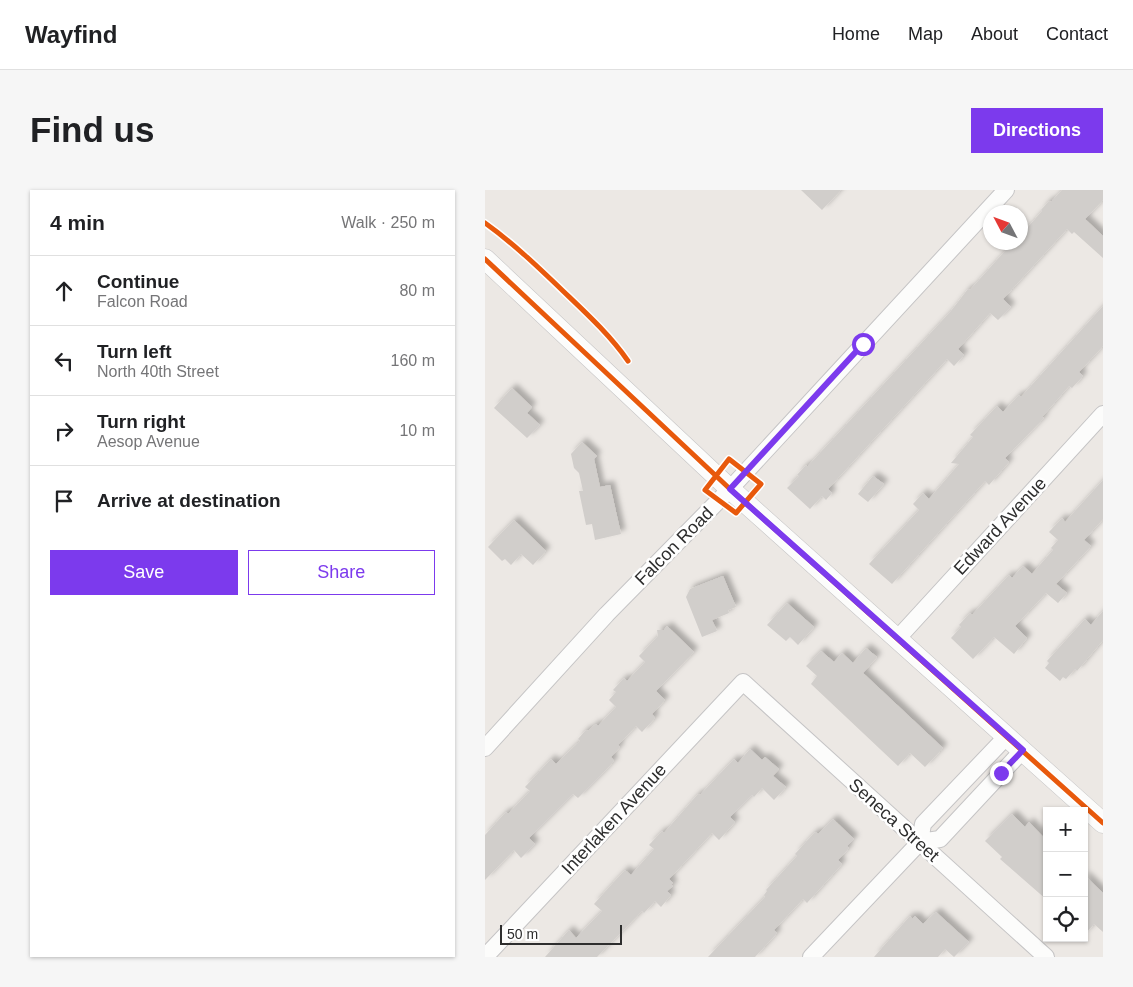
<!DOCTYPE html>
<html lang="en">
<head>
<meta charset="utf-8">
<style>
	:root { --surface:#fff; --page:#f6f6f6; --text:#202124; --muted:#757577; --line:#e0e0e0; --accent:#7c3aed }
	body { margin:0; font-family:Arial,sans-serif; background:var(--page); color:var(--text) }
	.controls { position:absolute; right:15px; bottom:15px; display:grid; overflow:hidden; border-radius:0px; box-shadow:0 1px 4px #0004 }
	.controls button { width:45px; height:45px; display:grid; place-items:center; padding:0; border:0; border-bottom:1px solid var(--line); background:var(--surface); color:var(--text); font:25px sans-serif }
	.compass { position:absolute; left:498px; top:15px; width:45px; height:45px; border-radius:50%; background:var(--surface); box-shadow:0 1px 4px #0004; rotate:311deg }
	.scale { position:absolute; left:15px; bottom:12px; width:122px; box-sizing:border-box; padding-left:5px; border:2px solid #2e2e2e; border-top:0; font-size:14px; line-height:18px; white-space:nowrap; color:#2e2e2e; -webkit-text-stroke:4px #fff; paint-order:stroke }
	.stop { position:absolute; width:15px; height:15px; margin:-11px; border:4px solid #7c3aed; border-radius:50%; background:#fff }
	.stop.end { background:#7c3aed; border-color:#fff; box-shadow:0 1px 5px #0008 }
	.list { margin:0; padding:0; list-style:none }
	h2 { display:flex; justify-content:space-between; align-items:center; height:65px; margin:0; padding:0 20px; font-size:21px }
	h2 small { font-size:16px; font-weight:400; color:var(--muted) }
	.list li { display:grid; grid-template-columns:32px 1fr auto; gap:15px; align-items:center; box-sizing:border-box; height:70px; padding:0 20px; border-top:1px solid var(--line) }
	.list b { display:block; font-size:19px; white-space:nowrap }
	.list p { margin:0; font-size:16px; white-space:nowrap; color:var(--muted) }
	.list em { font-size:16px; font-style:normal; color:var(--muted) }
	.actions { display:flex; gap:10px; padding:15px 20px }
	.actions a { flex:1; padding:11px 0; border:1px solid var(--accent); border-radius:0px; text-align:center; font-size:18px; color:var(--accent) }
	.actions .main { background:var(--accent); color:#fff }
	.icon { flex:none; width:28px; height:28px; fill:none; stroke:currentColor; stroke-width:2; stroke-linecap:round; stroke-linejoin:round }
	.map { position:relative; flex:none; width:618px; height:767px; overflow:hidden; border-radius:0px }
	header { display:flex; align-items:center; gap:30px; box-sizing:border-box; height:70px; padding:0 25px; background:var(--surface); border-bottom:1px solid var(--line) }
	header strong { font-size:24px }
	nav { display:flex; gap:28px; margin-inline-start:auto; font-size:18px }
	.intro { display:flex; align-items:center; justify-content:space-between; box-sizing:border-box; height:120px; padding:0 30px }
	h1 { margin:0; font-size:35px }
	.button { padding:12px 22px; border-radius:0px; background:var(--accent); color:#fff; font-size:18px; font-weight:700 }
	main { display:flex; gap:30px; padding:0 30px }
	aside { flex:1; background:var(--surface); border-radius:0px; box-shadow:0 1px 4px #0004 }
	.map>svg:first-child { display:block }
</style>
</head>
<body>
<header>
<strong>Wayfind</strong>
<nav><a>Home</a><a>Map</a><a>About</a><a>Contact</a></nav>
</header>
<div class="intro"><h1>Find us</h1><a class="button">Directions</a></div>
<main>
<aside>
<h2>4 min<small>Walk · 250 m</small></h2>
<ul class="list">
<li><svg class="icon" aria-label="ahead" viewBox="0 0 24 24"><path d="M12 20V5M6 11l6-6 6 6"/></svg><div><b>Continue</b><p>Falcon Road</p></div><em>80 m</em></li>
<li><svg class="icon" aria-label="left" viewBox="0 0 24 24"><path d="M17 20v-9H6M10 6l-5 5 5 5"/></svg><div><b>Turn left</b><p>North 40th Street</p></div><em>160 m</em></li>
<li><svg class="icon" aria-label="right" viewBox="0 0 24 24"><path d="M7 20v-9h11M14 6l5 5-5 5"/></svg><div><b>Turn right</b><p>Aesop Avenue</p></div><em>10 m</em></li>
<li><svg class="icon" aria-label="arrive" viewBox="0 0 24 24"><path d="M6 21V4h12l-3 4 3 4H6"/></svg><div><b>Arrive at destination</b></div></li>
</ul>
<div class="actions"><a class="main">Save</a><a>Share</a></div>
</aside>
<div class="map">
<svg width="618" height="767" viewBox="0 0 618 767">
	<defs>
		<filter id="shadow"><feDropShadow dx="4.5" dy="-4.5" stdDeviation="2.5" flood-color="#0004"/></filter>
	</defs>
	<rect width="100%" height="100%" fill="#ece8e4"/>
	<path fill="#d1cecb" filter="url(#shadow)" d="M 316,0 L 356,0 L 337,20 Z
		M 577,0 L 618,0 L 618,10 L 600,29 L 618,46 L 618,68 L 589,42 L 587,44 L 582,39 L 518,109 L 526,117 L 513,130 L 505,123 L 473,159 L 479,165 L 469,176 L 462,169 L 343,299 L 347,303 L 341,310 L 337,306 L 325,319 L 302,298 L 314,286 L 312,285 L 321,275 L 322,277 L 385,209 L 466,121 L 483,99 L 485,100 L 528,52 L 536,52 L 536,45 L 557,21 L 556,20 L 564,11 L 566,12 Z
		M 618,116 L 618,156 L 594,182 L 598,186 L 587,198 L 584,196 L 557,227 L 559,228 L 520,268 L 524,272 L 504,295 L 500,291 L 407,394 L 384,374 L 434,320 L 428,314 L 438,303 L 444,309 L 474,274 L 466,273 L 488,247 L 485,245 L 512,216 L 518,222 L 534,205 L 536,207 Z
		M 27,198 L 47,217 L 42,223 L 55,235 L 42,248 L 9,218 Z
		M 97,252 L 112,266 L 109,269 L 115,297 L 125,295 L 136,344 L 110,350 L 107,334 L 101,335 L 94,301 L 98,301 L 94,283 L 89,278 L 86,264 Z
		M 388,286 L 399,294 L 383,312 L 373,304 Z
		M 618,290 L 618,329 L 599,350 L 606,356 L 571,394 L 582,403 L 573,413 L 561,403 L 530,436 L 542,448 L 529,464 L 509,447 L 488,469 L 466,448 L 476,437 L 474,435 L 485,423 L 487,425 L 524,385 L 527,388 L 538,376 L 547,384 L 568,360 L 566,358 L 573,350 L 564,342 L 577,328 L 580,332 Z
		M 29,330 L 61,361 L 48,375 L 36,364 L 26,375 L 20,369 L 17,371 L 3,357 Z
		M 238,386 L 251,417 L 243,420 L 244,423 L 227,430 L 232,441 L 217,447 L 201,407 L 205,399 Z
		M 302,413 L 329,437 L 313,455 L 305,447 L 301,451 L 282,435 Z
		M 618,421 L 618,450 L 592,481 L 590,479 L 581,489 L 578,487 L 575,491 L 560,478 L 564,473 L 562,471 L 600,429 L 606,435 Z
		M 182,436 L 209,462 L 171,501 L 180,510 L 167,524 L 170,528 L 157,542 L 151,536 L 133,555 L 135,557 L 126,567 L 129,571 L 116,585 L 93,608 L 88,604 L 44,648 L 50,654 L 36,668 L 29,660 L 0,690 L 0,645 L 21,622 L 23,624 L 45,601 L 40,597 L 66,569 L 71,574 L 95,551 L 93,549 L 101,540 L 103,541 L 111,534 L 113,536 L 131,517 L 124,510 L 131,502 L 128,500 L 139,488 L 142,491 L 160,472 L 154,466 L 173,446 L 172,440 L 179,440 Z
		M 381,458 L 392,467 L 378,483 L 458,558 L 440,577 L 425,563 L 413,576 L 326,494 L 332,486 L 321,476 L 336,461 L 349,472 L 357,463 L 368,473 Z
		M 265,559 L 277,570 L 280,567 L 294,579 L 288,586 L 301,597 L 289,610 L 277,598 L 269,607 L 267,605 L 245,627 L 250,632 L 234,650 L 227,643 L 184,689 L 188,693 L 186,694 L 188,696 L 182,701 L 186,705 L 176,717 L 170,711 L 159,723 L 157,721 L 112,767 L 60,767 L 84,740 L 91,748 L 117,721 L 109,714 L 127,694 L 140,680 L 146,685 L 169,659 L 164,655 L 177,641 L 179,643 L 213,604 L 215,605 L 249,569 L 253,573 Z
		M 527,624 L 540,637 L 544,632 L 562,651 L 562,710 L 515,669 L 517,667 L 500,651 Z
		M 348,629 L 369,649 L 362,656 L 364,658 L 353,670 L 357,674 L 322,713 L 318,709 L 289,740 L 292,743 L 270,767 L 223,767 L 280,707 L 279,705 L 282,701 L 281,700 L 312,666 L 310,664 L 330,642 L 333,644 Z
		M 599,685 L 618,703 L 618,742 L 609,734 L 599,745 Z
		M 451,722 L 484,752 L 469,767 L 460,759 L 453,767 L 389,767 L 425,726 L 427,729 L 430,726 L 438,734 Z"/>
	<g fill="none" stroke-linecap="round" stroke-linejoin="round">
		<g stroke="#c5c4c5" stroke-width="18">
			<path id="minor" d="M 413,448 L 618,224
				M 0,558 L 122,424 L 245,299 L 521,0
				M 435,652 L 455,649 L 538,560
				M 0,767 L 258,492 L 561,767
				M 326,767 L 435,652 L 438,634 L 522,546"/>
		</g>
		<g stroke="#c5c4c5" stroke-width="21">
			<path id="tertiary" d="M 0,69 L 245,299 L 618,633"/>
		</g>
		<use href="#minor" stroke="#fcfcfb" stroke-width="16"/>
		<use href="#tertiary" stroke="#fcfcfb" stroke-width="20"/>
		<g stroke="#fff" stroke-width="8">
			<path id="cycleway" d="M 0,33 C 28,53 53,77 78,101 C 101,123 125,145 143,171
				M 0,69 L 245,299 L 618,633
				M 244,269 L 276,294 L 251,323 L 220,300 Z"/>
		</g>
		<use href="#cycleway" stroke="#e8590c" stroke-width="5"/>
	</g>
	<g fill="none" stroke-linecap="round" stroke-linejoin="round">
		<path stroke="#7c3aed" stroke-width="6" d="M 378,154 L 245,299 L 538,560 L 516,583"/>
	</g>
	<g text-anchor="middle" dominant-baseline="central" stroke-width="5" stroke-linejoin="round" paint-order="stroke">
		<g font-size="18" fill="#2e2e2e" stroke="#fff">
			<text transform="translate(515 336) rotate(-47)">Edward Avenue</text>
			<text transform="translate(189 356) rotate(-45)">Falcon Road</text>
			<text transform="translate(129 629) rotate(-47)">Interlaken Avenue</text>
			<text transform="translate(409 630) rotate(42)">Seneca Street</text>
		</g>
	</g>
</svg>
<div class="controls">
<button>+</button>
<button>−</button>
<button><svg class="icon" aria-label="locate" viewBox="0 0 24 24"><circle cx="12" cy="12" r="6"/><path d="M12 2v4M12 18v4M2 12h4M18 12h4"/></svg></button>
</div>
<svg class="compass" viewBox="-18 -18 36 36"><path d="M0-13l5 13h-10z" fill="#e53935"/><path d="M0 13l5-13h-10z" fill="#757577"/></svg>
<div class="scale">50 m</div>
<div class="stop" style="left:378px;top:154px"></div>
<div class="stop end" style="left:516px;top:583px"></div>
</div>
</main>
</body>
</html>
